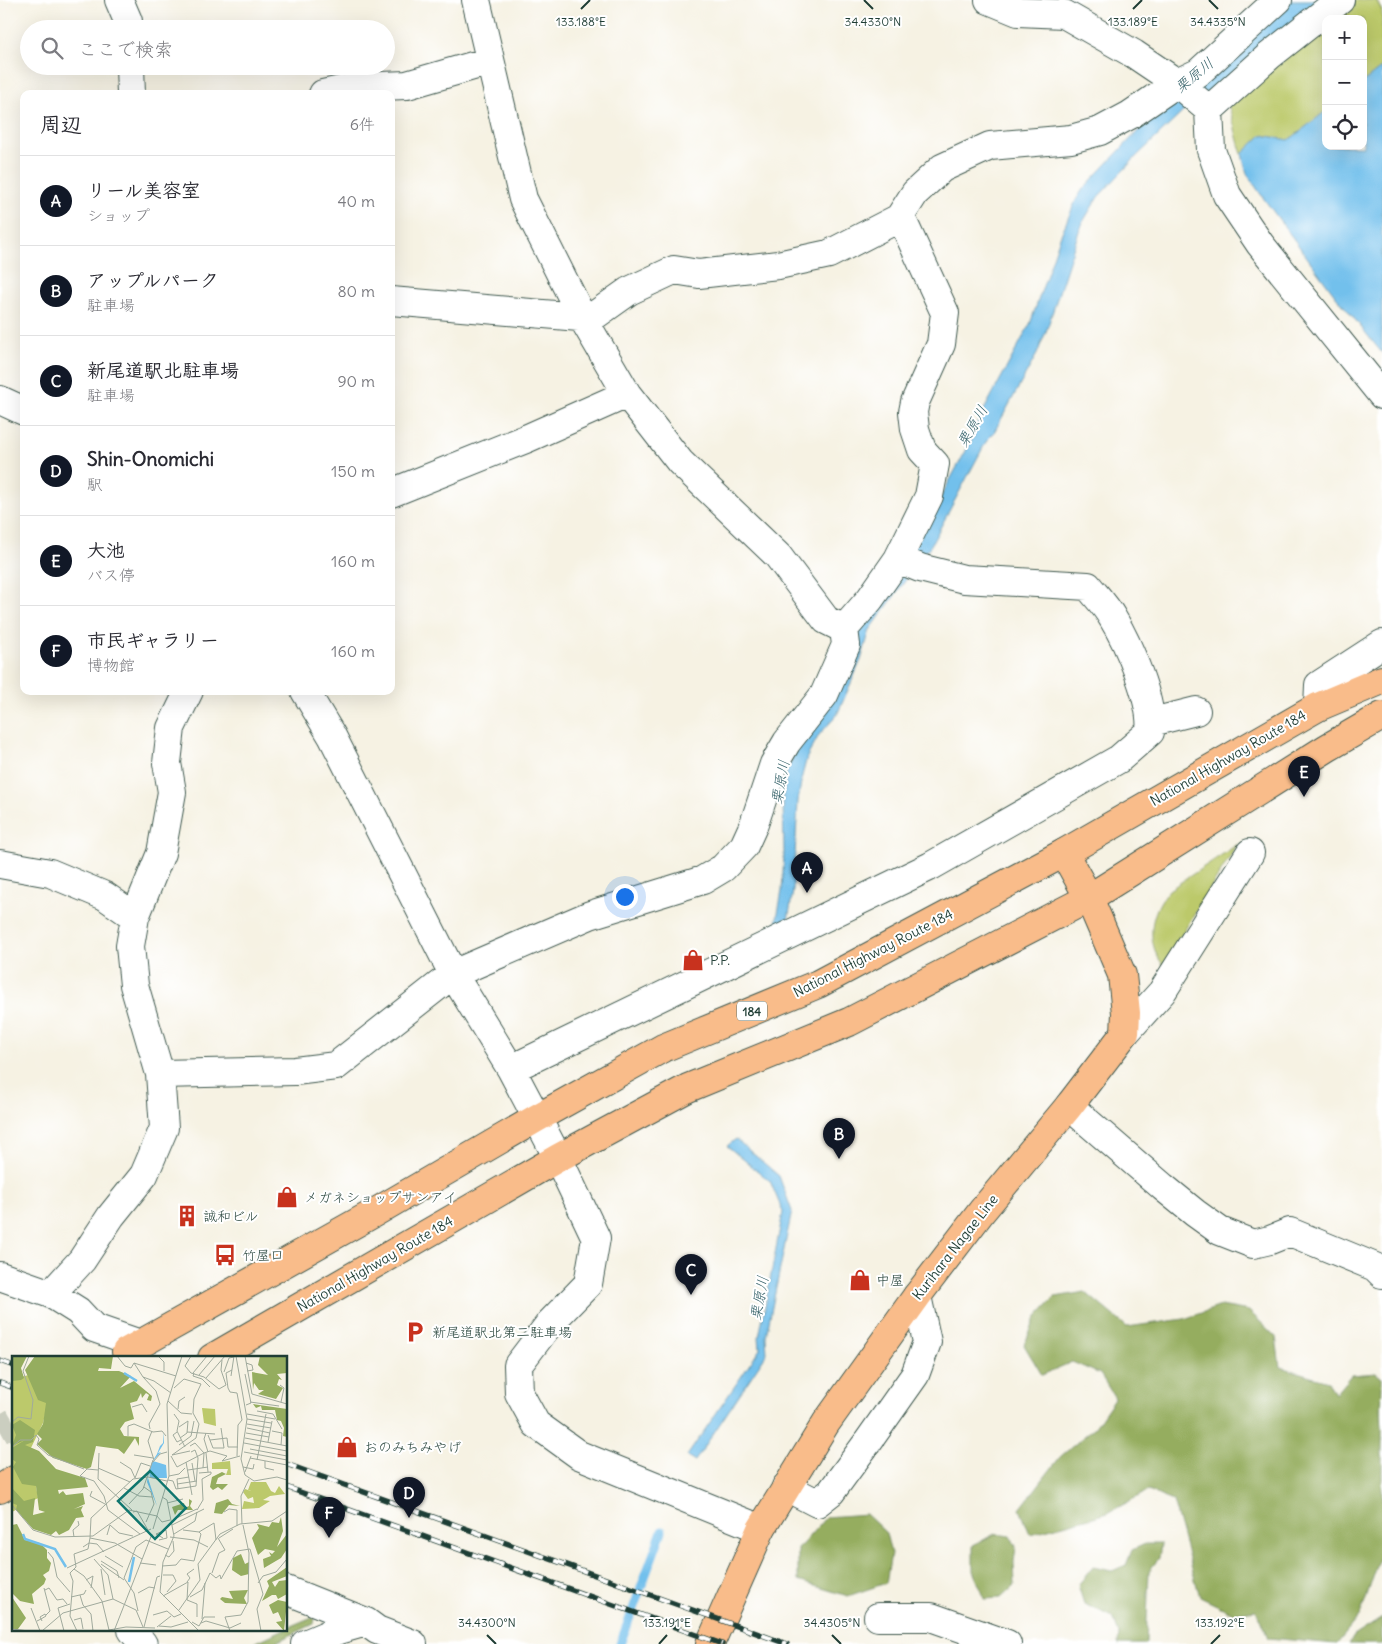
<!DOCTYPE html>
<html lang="ja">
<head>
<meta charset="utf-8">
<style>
	:root { --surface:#fff; --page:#f7f7f7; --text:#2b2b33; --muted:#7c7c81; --line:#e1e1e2; --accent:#111827 }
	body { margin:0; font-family:Delius,"Klee One",sans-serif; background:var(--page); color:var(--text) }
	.controls { position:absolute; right:15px; top:15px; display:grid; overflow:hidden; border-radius:10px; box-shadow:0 5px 20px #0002 }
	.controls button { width:45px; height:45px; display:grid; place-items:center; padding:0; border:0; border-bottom:1px solid var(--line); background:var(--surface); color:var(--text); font:25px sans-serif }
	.you { position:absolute; left:624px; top:896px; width:18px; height:18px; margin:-12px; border:4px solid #fff; border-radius:50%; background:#1a73e8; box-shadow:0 0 0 8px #1a73e833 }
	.badge { display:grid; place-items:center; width:32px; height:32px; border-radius:50%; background:var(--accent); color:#fff; font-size:16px; font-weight:700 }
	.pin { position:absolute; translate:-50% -41px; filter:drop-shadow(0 1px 2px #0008) }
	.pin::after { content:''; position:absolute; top:26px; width:18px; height:15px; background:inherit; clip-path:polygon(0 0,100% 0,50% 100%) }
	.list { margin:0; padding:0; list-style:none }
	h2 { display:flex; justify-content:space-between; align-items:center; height:65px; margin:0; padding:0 20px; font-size:21px }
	h2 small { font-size:16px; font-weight:400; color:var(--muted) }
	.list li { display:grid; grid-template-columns:32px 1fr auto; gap:15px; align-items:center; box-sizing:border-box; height:90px; padding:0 20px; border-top:1px solid var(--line) }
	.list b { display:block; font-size:19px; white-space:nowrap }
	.list p { margin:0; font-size:16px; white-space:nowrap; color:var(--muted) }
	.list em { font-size:16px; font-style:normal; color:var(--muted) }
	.icon { flex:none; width:28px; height:28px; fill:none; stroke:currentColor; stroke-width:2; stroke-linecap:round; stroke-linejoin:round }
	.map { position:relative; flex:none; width:1382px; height:1644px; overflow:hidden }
	.search { position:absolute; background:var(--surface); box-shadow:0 5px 20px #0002; left:20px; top:20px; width:375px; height:55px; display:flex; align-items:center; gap:12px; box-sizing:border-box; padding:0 18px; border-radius:28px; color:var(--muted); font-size:19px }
	.panel { position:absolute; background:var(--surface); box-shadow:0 5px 20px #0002; left:20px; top:90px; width:375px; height:605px; border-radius:10px }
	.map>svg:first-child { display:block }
</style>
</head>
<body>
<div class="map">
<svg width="1382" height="1644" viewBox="0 0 1382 1644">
	<rect width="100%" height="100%" fill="#fff"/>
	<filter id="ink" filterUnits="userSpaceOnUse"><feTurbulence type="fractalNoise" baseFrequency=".02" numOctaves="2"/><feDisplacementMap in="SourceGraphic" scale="10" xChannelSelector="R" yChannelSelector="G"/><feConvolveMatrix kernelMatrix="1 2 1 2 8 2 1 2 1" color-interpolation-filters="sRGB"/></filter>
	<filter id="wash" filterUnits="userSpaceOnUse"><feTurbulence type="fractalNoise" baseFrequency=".0096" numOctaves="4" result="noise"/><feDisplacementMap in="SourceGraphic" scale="20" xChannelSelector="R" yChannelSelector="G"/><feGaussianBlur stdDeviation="1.12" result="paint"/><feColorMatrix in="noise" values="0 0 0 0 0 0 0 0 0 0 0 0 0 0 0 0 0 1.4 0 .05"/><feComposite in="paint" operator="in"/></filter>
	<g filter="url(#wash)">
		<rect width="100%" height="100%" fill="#f6f2e3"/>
		<path fill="#bcc96b" stroke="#6e8350" d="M 1349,0 L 1376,0 L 1382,11 L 1382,67 L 1363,82 L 1363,19 L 1326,19 L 1326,111 L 1289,140 L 1262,135 L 1242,154 C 1236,137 1234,120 1227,102 L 1266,64 L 1302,34 Z
			M 1238,844 L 1163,965 C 1145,941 1150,912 1169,890 Z"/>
		<path fill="#95ad5f" stroke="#5a754a" d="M 1085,1292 L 1127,1327 L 1184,1319 L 1221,1306 L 1249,1311 L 1276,1337 L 1280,1367 L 1328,1381 L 1335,1394 L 1351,1375 L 1376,1373 L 1382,1378 C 1382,1395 1380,1410 1382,1426 L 1382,1551 L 1360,1616 L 1337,1644 L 1268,1638 L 1256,1610 L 1233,1613 L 1200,1597 L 1173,1501 L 1148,1491 L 1108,1513 L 1030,1534 L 1020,1509 L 1060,1457 L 1095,1427 L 1115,1398 L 1100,1374 L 1072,1362 L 1042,1375 L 1024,1345 L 1037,1316 L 1055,1297 Z
			M 866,1514 L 886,1533 L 891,1554 L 886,1583 L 848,1596 L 798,1581 L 798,1549 L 826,1517 Z
			M 995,1534 L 1011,1536 L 1016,1547 L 1014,1562 L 1015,1585 L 1001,1598 L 985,1599 L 973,1571 L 973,1545 Z
			M 1145,1544 L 1161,1544 L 1159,1558 L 1149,1571 L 1146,1644 L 1118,1644 L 1119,1634 L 1113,1617 L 1084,1604 L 1078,1585 L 1093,1567 L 1112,1571 L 1126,1565 L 1132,1550 Z
			M 312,1617 L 315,1618 L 314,1624 L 272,1644 L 252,1644 L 282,1630 L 286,1630 L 286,1628 Z
			M 1382,1618 L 1382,1644 L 1349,1644 L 1354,1636 Z"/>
		<path fill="#72c0ec" stroke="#487e90" d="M 1289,0 L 1329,0 L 1217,89 L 1187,108 L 1137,156 L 1098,197 L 1081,225 L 1047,329 L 1037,354 L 993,434 L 987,440 L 931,545 L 870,630 L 861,660 L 837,715 L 819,735 L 807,757 L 802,776 L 798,801 L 793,891 L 787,926 L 774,934 L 782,891 L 784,853 L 783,797 L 787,770 L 800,740 L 859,625 L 935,507 L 974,436 L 977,423 L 1030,324 L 1060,237 L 1076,200 L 1083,189 L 1141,128 Z
			M 1382,67 L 1382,353 L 1335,295 L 1264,199 L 1247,174 L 1242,154 L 1262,135 L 1289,140 L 1326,111 L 1326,146 L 1363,146 L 1363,82 Z
			M 736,1139 L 779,1176 L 792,1211 L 766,1336 L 767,1353 L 695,1461 L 687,1456 L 760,1349 L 759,1337 L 783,1212 L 770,1181 L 727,1146 Z"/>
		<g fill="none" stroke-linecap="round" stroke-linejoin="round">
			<path stroke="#72c0ec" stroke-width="9" d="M 620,1644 L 662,1531"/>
		</g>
	</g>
	<g filter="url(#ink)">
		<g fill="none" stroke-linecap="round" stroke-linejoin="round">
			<path stroke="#cbcec0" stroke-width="28" stroke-dasharray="28 14" stroke-linecap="butt" d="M 0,1430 L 14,1422"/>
			<g stroke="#3f584e" stroke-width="30">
				<path id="minor" d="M 119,0 L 128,21 L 128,29
					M 476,0 L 523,199 L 582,317 L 627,394 L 680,462 L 778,556 L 826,620 L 844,629
					M 989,0 L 1018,12 L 1064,14 L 1134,54 L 1177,83 L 1209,110 L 1211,150 L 1227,195 L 1260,244 L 1382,395
					M 130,66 L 131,94
					M 323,94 L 355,87 L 407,85 L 490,61
					M 1209,110 L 1269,56 L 1340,0
					M 391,301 L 591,318 L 629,291 L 674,270 L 699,274 L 778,265 L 829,254 L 899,218 L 915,193 L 942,168 L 990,146 L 1071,139 L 1100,131 L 1130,115 L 1177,83 L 1198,73 L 1278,0
					M 0,400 L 24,411
					M 391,493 L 528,438 L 627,394
					M 305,691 L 332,736 L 453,974 L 511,1069 L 537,1118 L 558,1158 L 596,1238 L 588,1284 L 550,1323 L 518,1365 L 519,1393 L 536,1424 L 579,1455 L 761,1529
					M 1318,707 L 1319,685 L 1382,644
					M 1152,722 L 1196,711
					M 0,864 L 50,873 L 105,896 L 135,917
					M 1125,1033 L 1162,992 L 1250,853
					M 511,1069 L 931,866 L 1119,759 L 1150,732 C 1154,703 1128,643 1112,617 C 1106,606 1096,596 1088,586 L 964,579 L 920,568 L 898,559
					M 160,1074 L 295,1071 L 336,1066 L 453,974 L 590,915 L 703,880 L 723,868 L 744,846 L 754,824 L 774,764 L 787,742 L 824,695 L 846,645 L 844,629 L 870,599 L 898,559 L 929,496 L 935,464 L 922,450 L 915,429 L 913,412 L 915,402 L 941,344 L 945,313 L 905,226 L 899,218
					M 1069,1106 L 1163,1187 L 1195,1213 L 1220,1231 L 1253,1244 L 1270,1240 L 1290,1232 L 1375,1267 L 1382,1274
					M 0,1276 L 51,1294 L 78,1311 L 94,1328 L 140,1344
					M 51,1294 L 82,1260 L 111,1216 L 144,1175 L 164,1128 L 160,1074 L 134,985 L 130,946 L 135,917 L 161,853 L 172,792 L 167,763 L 171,728 L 189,691
					M 786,1487 L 817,1503 L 831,1492 L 867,1443 L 915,1375 L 927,1342 L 917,1296
					M 286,1590 L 366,1622 L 377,1630 L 413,1644
					M 878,1617 L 931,1617 L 1007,1644
					M 132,1630 L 143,1644
					M 305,1644 L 338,1630 L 366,1622"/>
			</g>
			<g stroke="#3f584e" stroke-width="30">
				<path id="major" d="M 710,1644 L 761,1529 L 826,1423 L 917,1296 L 982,1211 L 1069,1106 L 1125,1033 L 1126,1013 L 1122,975 L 1089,898 L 1064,853"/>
			</g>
			<g stroke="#3f584e" stroke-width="30">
				<path id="highway" d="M 126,1352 L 374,1213 L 537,1118 L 663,1048 L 818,984 L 1064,853 L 1318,707 L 1382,680
					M 212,1358 L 558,1158 L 688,1088 L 849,1022 L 1089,898 L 1327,748 L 1382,716
					M 0,1489 L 14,1480"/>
			</g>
			<use href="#minor" stroke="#fff" stroke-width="28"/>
			<use href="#major" stroke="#f9bc8a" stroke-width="28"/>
			<use href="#highway" stroke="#f9bc8a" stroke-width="28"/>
			<g stroke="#1f3d34" stroke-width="5.5">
				<path id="rail" d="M 0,1361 L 14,1366
					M 0,1383 L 14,1388
					M 286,1464 L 787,1644
					M 286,1487 L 722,1644"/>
			</g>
			<use href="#rail" stroke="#fff" stroke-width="4" stroke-dasharray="11" stroke-linecap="butt"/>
		</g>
	</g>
	<path fill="none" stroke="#1f3d34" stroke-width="2" d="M 864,0 L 873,9M 1209,0 L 1218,9M 581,9 L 590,0M 1133,9 L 1142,0M 487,1635 L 496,1644M 832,1635 L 841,1644M 659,1644 L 667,1635M 1211,1644 L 1220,1635"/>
	<defs>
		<g id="shop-bare" transform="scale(1.725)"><path d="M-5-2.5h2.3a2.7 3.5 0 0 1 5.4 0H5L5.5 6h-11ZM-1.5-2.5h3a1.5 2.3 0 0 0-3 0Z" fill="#c8321e" stroke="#fff" stroke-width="2.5" paint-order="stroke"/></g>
		<g id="building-bare" transform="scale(1.725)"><path d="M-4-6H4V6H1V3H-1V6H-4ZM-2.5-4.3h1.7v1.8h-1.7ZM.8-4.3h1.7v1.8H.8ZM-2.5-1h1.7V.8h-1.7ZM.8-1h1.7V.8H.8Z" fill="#c8321e" stroke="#fff" stroke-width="2.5" paint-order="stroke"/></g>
		<g id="bus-bare" transform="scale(1.725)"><path d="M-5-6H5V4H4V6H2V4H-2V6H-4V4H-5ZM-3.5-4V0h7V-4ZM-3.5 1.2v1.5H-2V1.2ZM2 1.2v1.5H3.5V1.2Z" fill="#c8321e" stroke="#fff" stroke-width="2.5" paint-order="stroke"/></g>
		<g id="parking-bare" transform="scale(1.725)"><path d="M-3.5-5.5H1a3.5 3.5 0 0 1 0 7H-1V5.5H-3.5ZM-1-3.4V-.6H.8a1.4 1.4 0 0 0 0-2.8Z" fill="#c8321e" stroke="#fff" stroke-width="2.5" paint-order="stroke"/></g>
	</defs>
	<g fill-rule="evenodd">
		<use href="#shop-bare" x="693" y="960"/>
		<use href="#shop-bare" x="287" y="1197"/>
		<use href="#building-bare" x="187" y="1216"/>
		<use href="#bus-bare" x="225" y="1255"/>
		<use href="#shop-bare" x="860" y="1280"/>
		<use href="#parking-bare" x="415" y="1332"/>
		<use href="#shop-bare" x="347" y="1447"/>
	</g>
	<g text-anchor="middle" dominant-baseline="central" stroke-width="4" stroke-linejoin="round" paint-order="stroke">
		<rect fill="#fff" stroke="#627771" stroke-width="1" x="737" y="1001.5" width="30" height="19" rx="4"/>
		<g font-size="12" font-weight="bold" fill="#1f3d34">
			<text x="752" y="1011">184</text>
		</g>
		<g font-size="14" fill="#1f3d34" stroke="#fff">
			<text transform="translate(1228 758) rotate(-30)">National Highway Route 184</text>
			<text transform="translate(873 953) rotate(-27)">National Highway Route 184</text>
			<text transform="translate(955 1247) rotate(-52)">Kurihara Nagae Line</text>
			<text transform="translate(375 1264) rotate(-30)">National Highway Route 184</text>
		</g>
		<g font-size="14" fill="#1f3d34" stroke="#fff" text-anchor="start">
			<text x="710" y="960">P.P.</text>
			<text x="304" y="1197">メガネショップサンアイ</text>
			<text x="203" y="1216">誠和ビル</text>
			<text x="242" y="1255">竹屋口</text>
			<text x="876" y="1280">中屋</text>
			<text x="432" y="1332">新尾道駅北第二駐車場</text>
			<text x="364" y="1447">おのみちみやげ</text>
		</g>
		<g font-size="15" font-style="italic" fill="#38646b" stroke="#fff">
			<text transform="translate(1194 75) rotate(-40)">栗原川</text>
			<text transform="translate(972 426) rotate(-60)">栗原川</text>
			<text transform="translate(780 782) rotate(-80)">栗原川</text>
			<text transform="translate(759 1298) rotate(-80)">栗原川</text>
		</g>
	</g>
	<g transform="translate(12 1356)">
		<rect width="275" height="275" fill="#f6f2e3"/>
		<path d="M 17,19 L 36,46 L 31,67 L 18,94 L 26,142 L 0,156 L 0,23 ZM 190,52 L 203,53 L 204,70 L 192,67 ZM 218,105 L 219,119 L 214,119 L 216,113 L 200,113 L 200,107 ZM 239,126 L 254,126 L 259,135 L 263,137 L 267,130 L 273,138 L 258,140 L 251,144 L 258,145 L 247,152 L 230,153 L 232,145 L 242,147 L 241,141 L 236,143 L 231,136 L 233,133 L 239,135 L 236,134 Z" fill="#bcc96b"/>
		<path d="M 0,0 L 15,0 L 9,12 L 12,22 L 9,24 L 0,25 ZM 23,0 L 101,0 L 99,13 L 87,12 L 86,15 L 107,15 L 119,20 L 108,32 L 122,25 L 140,40 L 139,45 L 135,44 L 137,39 L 134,37 L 130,42 L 129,37 L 125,45 L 118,47 L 122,63 L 113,66 L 108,73 L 112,80 L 127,81 L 127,90 L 123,82 L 112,98 L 106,93 L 84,90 L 79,111 L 75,113 L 41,102 L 25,88 L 30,83 L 25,78 L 31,68 L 34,47 L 26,44 L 13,14 ZM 248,0 L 275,0 L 275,17 L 265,18 L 270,24 L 267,23 L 265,29 L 271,32 L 264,43 L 246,38 L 252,34 L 247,34 L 242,27 L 241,34 L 240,16 L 256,19 L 246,9 ZM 241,48 L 275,53 L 275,81 L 271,80 L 272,72 L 269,65 L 265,64 L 263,54 L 250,54 L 249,50 L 244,52 ZM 8,64 L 23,74 L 21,86 L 13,89 L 27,95 L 44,113 L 73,122 L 76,131 L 46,134 L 47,138 L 51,135 L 54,139 L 71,137 L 73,148 L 62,153 L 71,150 L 69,154 L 72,161 L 64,162 L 57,174 L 47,179 L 44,175 L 39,179 L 21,173 L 4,154 L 5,149 L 0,147 L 0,132 L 12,145 L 23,142 L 21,159 L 33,156 L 27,154 L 24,130 L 10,128 L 1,111 L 4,106 L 0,103 L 0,92 L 13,84 L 0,90 L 4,79 L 0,69 ZM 210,116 L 214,118 L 206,122 L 204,128 L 216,128 L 210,134 L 206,131 L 201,134 L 198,131 L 200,121 ZM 177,143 L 180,145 L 178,150 L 181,154 L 166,154 L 163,159 L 160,151 L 172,147 L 173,152 L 177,150 ZM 216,143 L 220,148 L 228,150 L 217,149 L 210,158 L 202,157 L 204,147 ZM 269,161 L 271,175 L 265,191 L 275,178 L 275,193 L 269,202 L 252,212 L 251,203 L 259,200 L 257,196 L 260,198 L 263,195 L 253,193 L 246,199 L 240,182 L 247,172 L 245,168 L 257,171 L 260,166 L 267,167 ZM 5,168 L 13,184 L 28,187 L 35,194 L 35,202 L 39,207 L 37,215 L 31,219 L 34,223 L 32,228 L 20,238 L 22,248 L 8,245 L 0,237 L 0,169 ZM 229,198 L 233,208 L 237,206 L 237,218 L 229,220 L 220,214 L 221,202 ZM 275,211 L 275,220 L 260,226 L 263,231 L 267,225 L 275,224 L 275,238 L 266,243 L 264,239 L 260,239 L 250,245 L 257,230 L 255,225 ZM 236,234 L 232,242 L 235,248 L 213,247 L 208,243 L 210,241 L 221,243 L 217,235 ZM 0,241 L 14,262 L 6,273 L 0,273 ZM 266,244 L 275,246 L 272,275 L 264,266 L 270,265 L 266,256 L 261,258 L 257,249 Z" fill="#95ad5f"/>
		<path d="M 151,76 L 152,87 L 146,97 L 149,96 L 141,105 L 154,109 L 155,122 L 138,122 L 137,115 L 136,122 L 145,150 L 135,126 L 136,118 L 140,106 L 145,98 L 148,90 L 151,87 Z" fill="#72c0ec"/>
		<path fill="none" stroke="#72c0ec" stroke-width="2.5" d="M 112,17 L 125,25M 11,178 L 13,183 L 43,193 L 54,211M 117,226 L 122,201"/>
		<path fill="none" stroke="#a0aa9d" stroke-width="1" d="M 105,0 L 113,10 L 119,12 L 122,7M 146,0 L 152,6 L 152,15M 179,0 L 173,10 L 179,17 L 192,21 L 207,33 L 214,29 L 209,14 L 210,4M 224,0 L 235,63 L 229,103 L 233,119 L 242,125 L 265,121 L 275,124M 233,0 L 240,38 L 275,48M 122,7 L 131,21 L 142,25 L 159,37M 122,7 L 164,20M 234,7 L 240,9 L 241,14 L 235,15M 220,14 L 214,17 L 216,32 L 218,36 L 225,37 L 230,64 L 226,69 L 225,100M 212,16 L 217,2 L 222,1M 181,17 L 195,0M 182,17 L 181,20 L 190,23 L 198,31M 233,18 L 239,47 L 234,49M 187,19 L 203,0M 219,20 L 222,0M 131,21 L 144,35 L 148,48 L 137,68 L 138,73M 194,22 L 213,0M 268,29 L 272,32 L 269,46M 156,45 L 169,57 L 180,58M 238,46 L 267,50M 120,51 L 130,48 L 135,56M 166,53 L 167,45 L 173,41M 245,55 L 261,58 L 270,73M 162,58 L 167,65 L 165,75 L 173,91M 235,58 L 263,63M 235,63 L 259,67M 0,66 L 6,61 L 19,63 L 21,44 L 11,15 L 17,0M 235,68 L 259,72M 167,71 L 176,65 L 175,77 L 168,82M 235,72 L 258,77M 140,75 L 136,85 L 142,104M 260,75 L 270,77 L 269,89M 165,76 L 161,79 L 165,86 L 169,84M 175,76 L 203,78M 194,77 L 192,83 L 196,96M 234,77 L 257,81M 196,79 L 201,92 L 212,92 L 209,72M 116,80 L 116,70 L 122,68 L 141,76 L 150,75 L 154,80M 233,82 L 275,90M 198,84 L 215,82 L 216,91 L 226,91M 256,86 L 260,65M 232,87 L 275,95M 167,89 L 179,80 L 182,65M 178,90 L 183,87 L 192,97 L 198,95 L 215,100 L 210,105 L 228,100M 0,91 L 8,84 L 19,84 L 24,79 L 27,83 L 25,89 L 36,99 L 72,113M 238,93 L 275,100M 232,96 L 275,104M 87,97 L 86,123 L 120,154M 194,97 L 196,116M 122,99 L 141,102M 160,99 L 184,82 L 187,68 L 181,57 L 182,43 L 189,28 L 172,23 L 162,32M 160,99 L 178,95M 159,100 L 165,111 L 192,97M 238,102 L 275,109M 245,104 L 254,58M 253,105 L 253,112 L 262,114M 108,106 L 119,113 L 123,122M 141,106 L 148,98 L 155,96M 174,106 L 180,139M 180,107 L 183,125M 231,111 L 241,113 L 242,108M 86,112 L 118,126M 191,112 L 192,97M 86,114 L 75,113 L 68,120 L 82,125 L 92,140 L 96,154 L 128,178M 176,114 L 196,111M 233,116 L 239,100M 157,120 L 167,118 L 173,112M 123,122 L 129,107 L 138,110M 156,124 L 161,125 L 164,133 L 184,130 L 186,102 L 183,94 L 179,96M 165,128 L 185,125M 132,131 L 139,136 L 142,148 L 134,166M 112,132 L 127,140 L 140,141M 166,133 L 165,123 L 177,121M 80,135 L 78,140 L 93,148M 150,141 L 155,144 L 162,180 L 151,206 L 148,236 L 187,275M 155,147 L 171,143M 117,148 L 131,133 L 141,104M 0,149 L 21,174 L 43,181 L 81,180 L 117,154 L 145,160 L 150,166 L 158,164M 185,154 L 191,144 L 190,123 L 199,118 L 199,116 L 187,117M 121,156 L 125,155 L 136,174M 212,156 L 217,153 L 225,154 L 225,170M 162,163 L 185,153M 230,168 L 229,140 L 237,123M 160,169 L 192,153M 141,173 L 157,120 L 155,48 L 170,0M 171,174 L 187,176 L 202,167 L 204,184M 162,178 L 183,165 L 185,156M 95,179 L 98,169 L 107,177 L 121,180M 62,181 L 61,174 L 67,169 L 66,165M 158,181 L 182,184 L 196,191M 207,182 L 221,173M 147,184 L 155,182 L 154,174 L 144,178 L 151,182M 71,191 L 77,187 L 85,188 L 92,196M 36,196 L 41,202 L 45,221 L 58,236M 153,199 L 157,201 L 162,195 L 161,185M 93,200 L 111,211M 82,203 L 96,219 L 101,243M 130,203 L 103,187 L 78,182 L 79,162 L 121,123 L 136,121 L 155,125M 89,205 L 105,215 L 107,222M 128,207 L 144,209M 89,208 L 112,224M 150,210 L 164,209 L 169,203 L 182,205 L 189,178 L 187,176M 55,212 L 139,173M 62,213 L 72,220 L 90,245M 89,213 L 93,239M 200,217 L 207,197 L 213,194 L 206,182M 151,219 L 161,219 L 164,225 L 155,236M 209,223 L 225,195 L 238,193 L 251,238 L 245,253 L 249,275M 74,224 L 81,220 L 79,232M 175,226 L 178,222 L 175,218 L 182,213M 246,227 L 251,220 L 264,216 L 275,203M 32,232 L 38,255 L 34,259M 33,234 L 37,232 L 45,244 L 51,243 L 55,248M 126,237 L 137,231 L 143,232M 68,239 L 71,249 L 79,258 L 81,275M 151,240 L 176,226 L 175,244 L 185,248 L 185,261M 59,241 L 72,238 L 74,234M 178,241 L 190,234 L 198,217 L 204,222 L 208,219 L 209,223M 90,245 L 97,274 L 114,271 L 143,272M 19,252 L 28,275M 167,254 L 188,224 L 186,208 L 208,178 L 228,168 L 260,165 L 275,155M 126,255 L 122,237 L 112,222 L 124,191 L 134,184 L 156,193M 141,259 L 155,255 L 162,261 L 169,258M 190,263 L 193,227M 62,264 L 69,262 L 71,273M 25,265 L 29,263 L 34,260 L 33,258 L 28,261 L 30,265M 180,266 L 187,270 L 192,261 L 203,261M 189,267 L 194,265 L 218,272 L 229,267M 147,270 L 159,271 L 176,266M 132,271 L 145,221 L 148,220M 145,271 L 159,260M 0,273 L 17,275M 30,275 L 51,257 L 101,243 L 124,254 L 131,271M 52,275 L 46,252 L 58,248M 65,275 L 58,260 L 61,225 L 58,217 L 64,211 L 62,198 L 76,193 L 78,182M 102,275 L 140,178M 105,275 L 152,275M 218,275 L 213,261 L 229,259 L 236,246 L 237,197 L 231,169"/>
		<path fill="#0f766e" fill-opacity="0.15" stroke="#0f766e" stroke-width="2.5" d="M 138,115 L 174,152 L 143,183 L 106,145 Z"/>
		<rect width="275" height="275" fill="none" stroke="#1f3d34" stroke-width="2.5"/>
	</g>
	<g font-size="12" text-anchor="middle" fill="#1f3d34" stroke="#fff" stroke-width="4" stroke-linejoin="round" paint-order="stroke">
		<text x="873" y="26">34.4330°N</text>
		<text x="1218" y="26">34.4335°N</text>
		<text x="581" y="26">133.188°E</text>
		<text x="1133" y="26">133.189°E</text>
		<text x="667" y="1627">133.191°E</text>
		<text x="1220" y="1627">133.192°E</text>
		<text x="487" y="1627">34.4300°N</text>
		<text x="832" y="1627">34.4305°N</text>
	</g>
</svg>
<div class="controls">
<button>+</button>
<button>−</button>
<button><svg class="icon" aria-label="locate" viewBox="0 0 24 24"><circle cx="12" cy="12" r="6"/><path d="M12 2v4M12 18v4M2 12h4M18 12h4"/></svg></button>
</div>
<div class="you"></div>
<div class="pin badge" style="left:807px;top:893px">A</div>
<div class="pin badge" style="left:839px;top:1159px">B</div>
<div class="pin badge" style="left:691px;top:1295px">C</div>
<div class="pin badge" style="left:409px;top:1518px">D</div>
<div class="pin badge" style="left:1304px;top:797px">E</div>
<div class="pin badge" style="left:329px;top:1538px">F</div>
<div class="search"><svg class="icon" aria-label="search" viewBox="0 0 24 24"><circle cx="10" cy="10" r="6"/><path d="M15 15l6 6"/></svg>ここで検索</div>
<section class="panel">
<h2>周辺<small>6件</small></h2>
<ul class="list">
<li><span class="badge">A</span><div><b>リール美容室</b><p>ショップ</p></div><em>40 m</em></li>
<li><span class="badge">B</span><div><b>アップルパーク</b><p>駐車場</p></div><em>80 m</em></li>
<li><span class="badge">C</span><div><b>新尾道駅北駐車場</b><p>駐車場</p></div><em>90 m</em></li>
<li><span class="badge">D</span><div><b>Shin-Onomichi</b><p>駅</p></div><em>150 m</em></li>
<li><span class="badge">E</span><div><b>大池</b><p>バス停</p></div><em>160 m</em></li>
<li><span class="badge">F</span><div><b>市民ギャラリー</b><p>博物館</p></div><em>160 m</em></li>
</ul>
</section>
</div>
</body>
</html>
